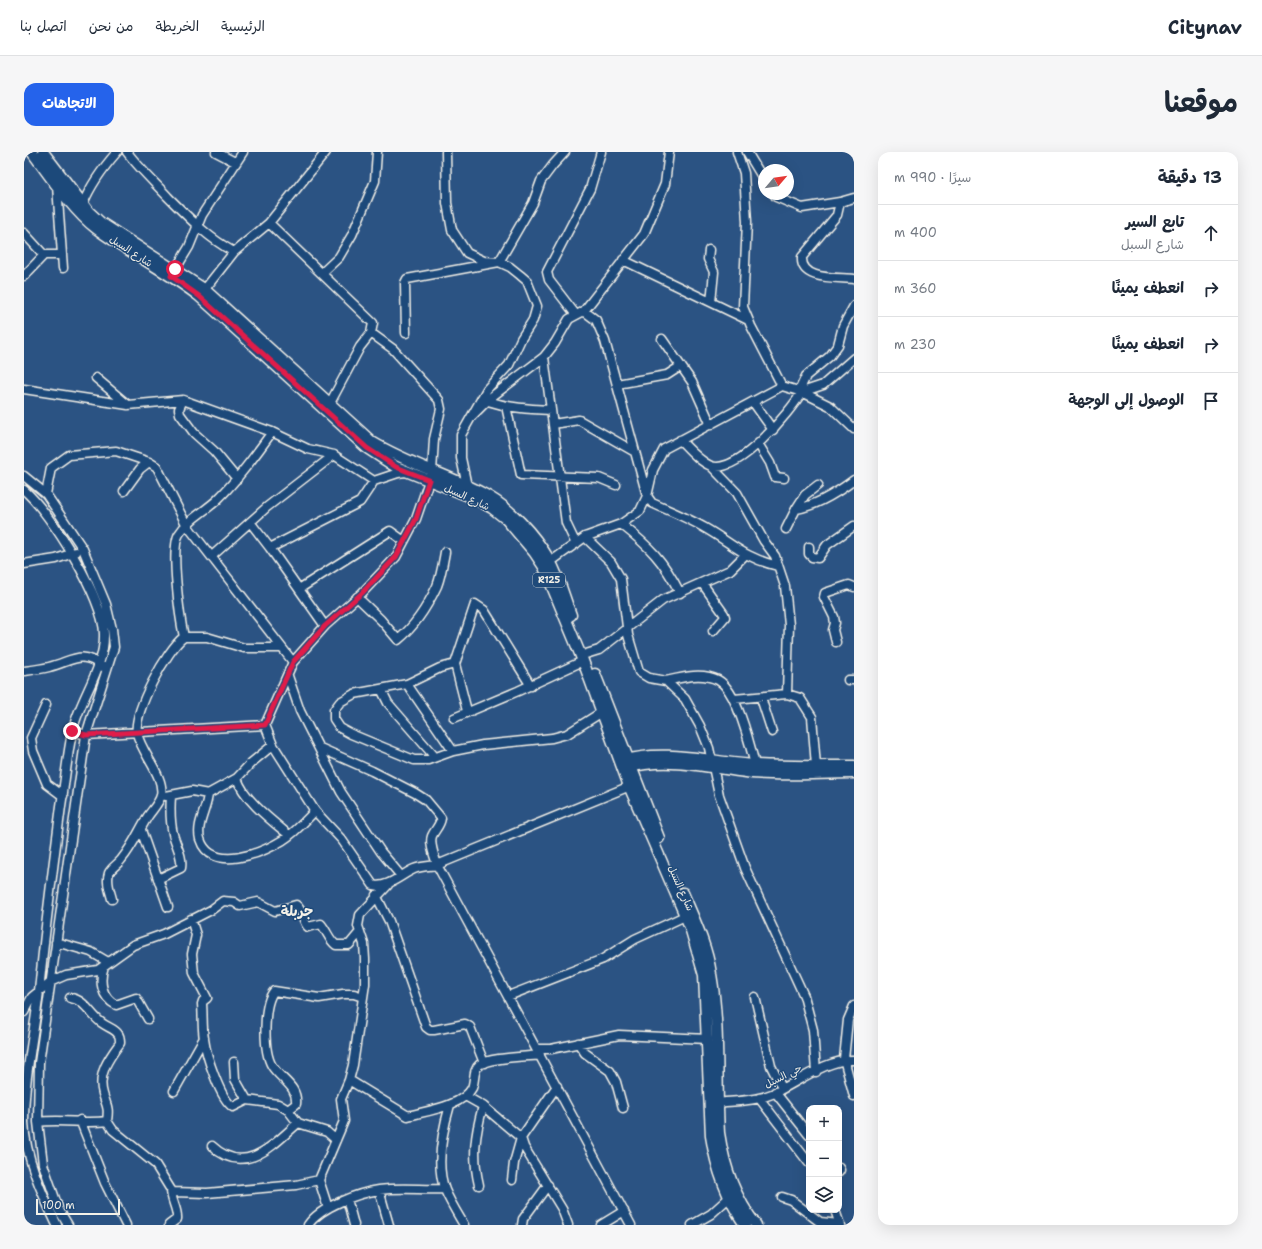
<!DOCTYPE html>
<html lang="ar">
<head>
<meta charset="utf-8">
<style>
	:root { --surface:#fff; --page:#f6f6f7; --text:#1f2937; --muted:#747a83; --line:#e0e1e3; --accent:#2563eb }
	body { margin:0; font-family:"Shantell Sans","Playpen Sans Arabic",sans-serif; background:var(--page); color:var(--text); direction:rtl }
	.controls { position:absolute; right:12px; bottom:12px; display:grid; overflow:hidden; border-radius:8px; box-shadow:0 4px 16px #0002 }
	.controls button { width:36px; height:36px; display:grid; place-items:center; padding:0; border:0; border-bottom:1px solid var(--line); background:var(--surface); color:var(--text); font:20px sans-serif }
	.compass { position:absolute; left:734px; top:12px; width:36px; height:36px; border-radius:50%; background:var(--surface); box-shadow:0 4px 16px #0002; rotate:61deg }
	.scale { position:absolute; left:12px; bottom:10px; width:84px; box-sizing:border-box; padding-left:4px; border:2px solid #f4f1e8; border-top:0; font-size:11px; line-height:14px; white-space:nowrap; color:#f4f1e8; -webkit-text-stroke:3px #1f4a7a; paint-order:stroke }
	.stop { position:absolute; width:12px; height:12px; margin:-9px; border:3px solid #e11d48; border-radius:50%; background:#fff }
	.stop.end { background:#e11d48; border-color:#fff; box-shadow:0 1px 4px #0008 }
	.list { margin:0; padding:0; list-style:none }
	h2 { display:flex; justify-content:space-between; align-items:center; height:52px; margin:0; padding:0 16px; font-size:17px }
	h2 small { font-size:13px; font-weight:400; color:var(--muted) }
	.list li { display:grid; grid-template-columns:26px 1fr auto; gap:12px; align-items:center; box-sizing:border-box; height:56px; padding:0 16px; border-top:1px solid var(--line) }
	.list b { display:block; font-size:15px; white-space:nowrap }
	.list p { margin:0; font-size:13px; white-space:nowrap; color:var(--muted) }
	.list em { font-size:13px; font-style:normal; color:var(--muted) }
	.icon { flex:none; width:22px; height:22px; fill:none; stroke:currentColor; stroke-width:2; stroke-linecap:round; stroke-linejoin:round }
	.map { position:relative; flex:none; width:830px; height:1073px; overflow:hidden; direction:ltr; border-radius:12px }
	header { display:flex; align-items:center; gap:24px; box-sizing:border-box; height:56px; padding:0 20px; background:var(--surface); border-bottom:1px solid var(--line) }
	header strong { font-size:19px }
	nav { display:flex; gap:22px; margin-inline-start:auto; font-size:14px }
	.intro { display:flex; align-items:center; justify-content:space-between; box-sizing:border-box; height:96px; padding:0 24px }
	h1 { margin:0; font-size:28px }
	.button { padding:10px 18px; border-radius:12px; background:var(--accent); color:#fff; font-size:14px; font-weight:700 }
	main { display:flex; gap:24px; padding:0 24px }
	aside { flex:1; background:var(--surface); border-radius:12px; box-shadow:0 4px 16px #0002 }
	.map>svg:first-child { display:block }
</style>
</head>
<body>
<header>
<strong>Citynav</strong>
<nav><a>الرئيسية</a><a>الخريطة</a><a>من نحن</a><a>اتصل بنا</a></nav>
</header>
<div class="intro"><h1>موقعنا</h1><a class="button">الاتجاهات</a></div>
<main>
<aside>
<h2>13 دقيقة<small>سيرًا · 990 m</small></h2>
<ul class="list">
<li><svg class="icon" aria-label="ahead" viewBox="0 0 24 24"><path d="M12 20V5M6 11l6-6 6 6"/></svg><div><b>تابع السير</b><p>شارع السبل</p></div><em>400 m</em></li>
<li><svg class="icon" aria-label="right" viewBox="0 0 24 24"><path d="M7 20v-9h11M14 6l5 5-5 5"/></svg><div><b>انعطف يمينًا</b></div><em>360 m</em></li>
<li><svg class="icon" aria-label="right" viewBox="0 0 24 24"><path d="M7 20v-9h11M14 6l5 5-5 5"/></svg><div><b>انعطف يمينًا</b></div><em>230 m</em></li>
<li><svg class="icon" aria-label="arrive" viewBox="0 0 24 24"><path d="M6 21V4h12l-3 4 3 4H6"/></svg><div><b>الوصول إلى الوجهة</b></div></li>
</ul>
</aside>
<div class="map">
<svg width="830" height="1073" viewBox="0 0 830 1073">
	<rect width="100%" height="100%" fill="#2b5383"/>
	<filter id="ink" filterUnits="userSpaceOnUse"><feTurbulence type="fractalNoise" baseFrequency=".025" numOctaves="2"/><feDisplacementMap in="SourceGraphic" scale="8" xChannelSelector="R" yChannelSelector="G"/><feConvolveMatrix kernelMatrix="1 2 1 2 8 2 1 2 1" color-interpolation-filters="sRGB"/></filter>
	<g filter="url(#ink)">
		<g fill="none" stroke-linecap="round" stroke-linejoin="round">
			<g stroke="#f4f1e8" stroke-width="11">
				<path id="minor" d="M 103,0 C 115,16 130,30 144,45 C 165,66 184,86 210,100
					M 192,0 L 211,10
					M 422,0 L 423,51 L 428,78 L 443,101 L 460,109 L 475,110 L 486,115 L 496,123 L 503,129 L 513,154 L 509,168 L 497,187 L 485,213 L 463,237 L 437,283 L 437,306 L 443,334
					M 713,0 L 720,21 L 723,70 L 719,155 L 727,174 L 758,234
					M 723,0 L 740,28
					M 33,34 L 39,116
					M 750,42 L 752,45 L 778,56 L 816,50 L 830,46
					M 816,50 L 813,63 L 778,105 C 776,129 813,125 830,127
					M 59,52 C 67,32 79,16 93,0
					M 245,71 L 302,0
					M 0,81 L 20,103
					M 685,98 L 684,107 L 690,120 L 687,150
					M 599,108 L 724,168
					M 298,121 L 315,105 L 328,83 L 351,29 L 353,0
					M 148,123 L 165,95 L 178,63 L 219,0
					M 0,124 L 20,103 L 38,103
					M 177,142 L 210,100 L 245,71 L 349,171 L 347,181 L 336,195 L 305,253
					M 560,159 L 620,82 L 641,32 L 645,0
					M 552,163 L 525,128 L 523,120 L 566,37 L 577,0
					M 347,181 L 369,197 L 415,248 L 417,257 L 410,287 L 408,320 L 392,367 L 372,405 L 338,441 L 301,474 L 269,510 L 241,573 L 249,593 L 291,659 L 318,688 L 349,733 C 363,737 378,722 390,717 C 397,714 406,714 413,713 L 607,1073
					M 382,181 L 381,131 L 383,127 L 475,110 L 509,51 L 517,29 L 529,13 L 541,0
					M 638,187 L 668,230 L 687,273
					M 520,205 L 542,371 L 552,392
					M 72,226 L 104,253
					M 593,232 L 643,223 L 657,214
					M 0,237 L 104,253 L 159,248 L 248,280 L 284,297 L 310,303 L 350,329 L 374,321 L 382,320
					M 775,239 L 782,224 L 806,204 L 814,193 L 819,174 L 830,154
					M 159,248 L 155,257 L 156,262 L 170,281 L 190,299 L 213,327
					M 464,249 C 485,256 505,257 527,258
					M 729,250 L 749,278
					M 482,254 L 497,323 L 575,326 L 592,333
					M 448,264 L 466,246 L 520,205 L 531,191 L 545,167 L 560,159 L 572,168 L 581,189 L 623,344 L 628,351 C 646,359 664,366 681,376 C 709,392 720,406 754,414
					M 529,272 L 555,268 L 611,300
					M 656,288 C 665,297 675,309 687,314 C 714,323 766,260 778,240 L 799,233 L 830,206
					M 735,293 L 746,311 L 751,325 L 760,326
					M 687,314 L 713,341 L 740,389 L 751,404 L 761,434 L 765,473 L 763,542
					M 0,324 L 22,342 L 59,397 L 82,452 L 88,477 L 90,495 L 62,583 L 15,911 L 14,970 L 19,1012 L 35,1058 L 44,1073
					M 0,338 C 27,361 80,447 80,482 C 81,517 55,547 48,581 C 43,605 41,629 37,654 C 29,715 21,777 15,839 C 10,883 0,926 0,970 C 1,1005 18,1042 33,1073
					M 100,339 L 116,317 L 125,310
					M 22,342 L 27,316 L 45,303 L 92,299 L 125,310 L 133,315 L 162,372 L 269,510
					M 772,357 L 781,343 L 794,333
					M 226,370 L 246,396
					M 597,372 C 626,395 639,408 656,441
					M 762,377 L 772,357 C 792,354 814,340 830,328
					M 561,385 L 587,410 L 597,427 L 604,483 L 615,520 L 625,526 L 642,529 L 661,547 L 676,574 L 685,596 L 695,643 L 721,716 L 780,844 L 789,878 L 792,920
					M 785,395 L 785,402 L 788,405 L 794,406 L 803,393 L 830,374
					M 188,404 L 243,355 L 310,303
					M 0,412 L 32,407 L 52,400
					M 522,413 L 561,385 L 597,372 L 616,359 L 623,344 L 629,318 L 640,297 L 758,234 L 778,240 L 806,254 L 830,277
					M 678,431 L 700,462 L 701,465 L 689,479
					M 275,437 L 366,379 L 380,389
					M 333,445 L 357,468 L 374,488 C 390,475 404,453 413,434 C 417,424 419,411 421,400
					M 301,474 L 246,396 L 336,350 L 350,329
					M 160,485 L 183,485 L 220,496 L 257,496
					M 812,490 L 809,478 L 811,471 L 810,465 L 800,445 L 801,441 L 825,433 L 830,435
					M 562,502 L 575,498 L 639,448 L 706,418 L 721,403
					M 431,512 L 451,452 L 460,458 L 507,534
					M 0,519 C 8,518 17,517 25,515 C 49,509 57,497 79,515
					M 264,524 L 276,559 L 317,640 L 357,700 L 377,724
					M 824,528 L 830,528
					M 642,529 C 659,525 678,520 694,528 C 713,538 726,593 731,613
					M 383,532 L 330,542 L 316,550 L 310,558 L 310,567 L 316,576 L 327,582 L 390,608 L 404,608 L 429,599 L 459,593 L 528,586 L 543,582 L 578,560
					M 357,537 L 364,551 L 411,605
					M 737,546 L 748,580
					M 710,547 L 763,542 L 776,546 L 788,565 L 792,614
					M 22,553 L 7,586 L 9,599 L 23,632 L 39,644
					M 430,566 L 494,539 L 559,509
					M 48,579 L 62,583 L 241,573
					M 249,593 L 227,611 L 213,626 L 184,642 C 183,657 172,672 176,687 C 187,722 238,701 259,688 C 271,681 281,669 291,659
					M 296,596 L 348,619 L 391,641 L 402,648 L 417,666 C 416,674 411,677 408,684 C 405,692 411,705 413,713 L 611,632
					M 429,599 L 383,532 L 416,516 L 431,512 L 443,559
					M 213,626 C 219,647 248,669 265,683
					M 142,644 L 168,639 L 184,642
					M 117,678 L 144,755
					M 134,727 L 157,716 C 159,704 152,694 149,682 C 146,669 146,658 147,644
					M 352,743 L 365,769 L 402,875 L 406,878 L 410,878 L 441,872 L 446,875 L 460,911
					M 88,747 C 86,739 82,730 85,721 C 87,716 94,712 97,708 C 109,694 115,678 124,664 C 128,658 136,650 137,643 C 141,624 117,601 113,581 C 109,560 143,497 160,485 C 156,467 146,396 155,382 C 164,367 182,359 194,347 C 214,327 231,304 248,280
					M 167,767 L 172,783 L 168,802 L 170,821 L 183,846 L 179,849 L 178,852 C 179,863 178,875 180,887 C 182,903 196,947 209,955 L 223,948 L 254,952 L 264,958 L 274,971 L 303,980 L 312,988
					M 32,790 L 67,800 L 84,810
					M 80,814 C 75,829 77,845 92,853 L 112,846 L 124,867
					M 484,844 L 579,807 L 611,787 L 661,764
					M 731,845 L 747,914 L 758,936
					M 46,846 C 61,847 67,864 78,871 C 83,875 91,877 94,882 C 96,884 96,888 96,891 C 85,906 73,922 79,942 C 83,955 85,955 83,969
					M 830,854 L 824,868 L 820,907 L 830,944
					M 0,860 L 8,845 L 26,830 L 42,823 L 74,818 L 109,793 L 140,782 L 187,758 L 199,749 L 210,750 L 216,754 L 234,750 L 251,759 L 272,753 C 279,758 278,768 284,775 L 297,772 C 303,779 305,788 312,793 L 325,793 L 335,781
					M 554,891 L 561,901 L 586,919 L 592,930 L 599,956
					M 513,897 L 527,897 L 595,883 L 684,887
					M 210,910 L 211,927 L 223,948
					M 325,928 L 384,964 C 402,959 439,954 448,936 C 451,929 449,918 455,913 C 466,905 502,905 516,903
					M 533,934 L 497,986 L 500,995 L 538,1057 L 544,1073
					M 150,939 L 180,886
					M 751,940 L 785,983
					M 443,945 L 459,954 L 497,986 L 490,1011 L 488,1028
					M 735,946 L 785,1011
					M 693,951 C 711,949 732,949 748,942 C 771,932 804,906 830,908
					M 426,953 C 419,977 411,1013 421,1038 C 426,1050 433,1061 440,1073
					M 264,958 L 272,952 C 274,934 257,928 248,914 C 239,899 239,852 250,839 L 295,846 L 319,842 L 330,842 L 339,845
					M 56,968 L 81,1031 L 102,1073
					M 14,970 C 38,967 60,972 83,969 L 89,978 L 131,1012 L 147,1038 L 149,1040 L 183,1041 L 272,1033 L 295,1028 L 320,969 L 317,947 L 325,928 L 329,913 L 341,832 L 341,807 L 340,792 L 334,774 L 336,763 L 364,733
					M 188,994 C 221,1025 249,993 274,971
					M 815,1016 L 816,1018 L 815,1020
					M 295,1028 L 304,1056
					M 455,1033 C 448,1004 451,983 459,954
					M 355,1038 L 365,1073
					M 758,1045 L 767,1048 L 796,1070 L 815,1072
					M 323,1047 L 330,1073
					M 811,1058 L 816,1073
					M 145,1073 L 153,1067 C 154,1057 147,1049 147,1038
					M 284,1073 C 296,1055 334,1041 355,1038 C 376,1035 399,1038 420,1037
					M 498,1073 L 499,1067 L 524,1033
					M 577,1073 L 600,1059
					M 668,1073 L 687,1062 L 709,1042"/>
			</g>
			<g stroke="#f4f1e8" stroke-width="13">
				<path id="major" d="M 8,0 C 25,23 50,60 73,77 C 106,101 143,119 175,144 L 343,296 L 372,315 L 452,347 L 468,356 L 482,367 L 510,400 L 520,415 L 559,509 L 605,634 L 666,775 L 680,823 L 687,984 C 692,1016 702,1045 721,1073
					M 19,0 L 65,60 L 77,71 L 180,137 L 348,290 C 385,312 422,322 458,341 C 486,355 510,382 526,409 C 535,425 540,445 547,463
					M 571,522 C 593,577 613,631 635,686
					M 599,609 C 642,596 689,611 732,613 C 765,615 798,614 830,614
					M 603,616 C 641,604 690,616 728,621 C 761,624 797,621 830,621
					M 659,741 C 670,767 683,794 687,822 C 696,874 692,929 695,981 C 700,1015 711,1046 732,1073"/>
			</g>
			<use href="#minor" stroke="#1f4a7a" stroke-width="8"/>
			<use href="#major" stroke="#1f4a7a" stroke-width="10"/>
		</g>
	</g>
	<g fill="none" stroke-linecap="round" stroke-linejoin="round" filter="url(#ink)">
		<path stroke="#e11d48" stroke-width="5" d="M 48,579 L 62,583 L 241,573 L 269,510 L 301,474 L 338,441 L 372,405 L 392,367 L 405,328 L 372,315 L 343,296 L 175,144 L 147,124 L 151,117"/>
	</g>
	<g text-anchor="middle" dominant-baseline="central" stroke-width="3" stroke-linejoin="round" paint-order="stroke">
		<rect fill="#1f4a7a" stroke="#b4bfc7" stroke-width="1" x="509" y="421" width="32" height="14" rx="3"/>
		<g font-size="9" font-weight="bold" fill="#f4f1e8">
			<text x="525" y="428">R125</text>
		</g>
		<g font-size="10" fill="#f4f1e8" stroke="#1f4a7a">
			<text transform="translate(107 99) rotate(33)">شارع السبل</text>
			<text transform="translate(443 345) rotate(25)">شارع السبل</text>
			<text transform="translate(657 736) rotate(66)">شارع السبل</text>
			<text transform="translate(759 924) rotate(-27)">حي السبل</text>
		</g>
		<g font-size="14" font-weight="bold" fill="#f4f1e8" stroke="#1f4a7a">
			<text x="273" y="759">جربلة</text>
		</g>
	</g>
</svg>
<div class="controls">
<button>+</button>
<button>−</button>
<button><svg class="icon" aria-label="layers" viewBox="0 0 24 24"><path d="M12 4l9 5-9 5-9-5zM3 14l9 5 9-5"/></svg></button>
</div>
<svg class="compass" viewBox="-18 -18 36 36"><path d="M0-13l5 13h-10z" fill="#e53935"/><path d="M0 13l5-13h-10z" fill="#747a83"/></svg>
<div class="scale">100 m</div>
<div class="stop" style="left:151px;top:117px"></div>
<div class="stop end" style="left:48px;top:579px"></div>
</div>
</main>
</body>
</html>
